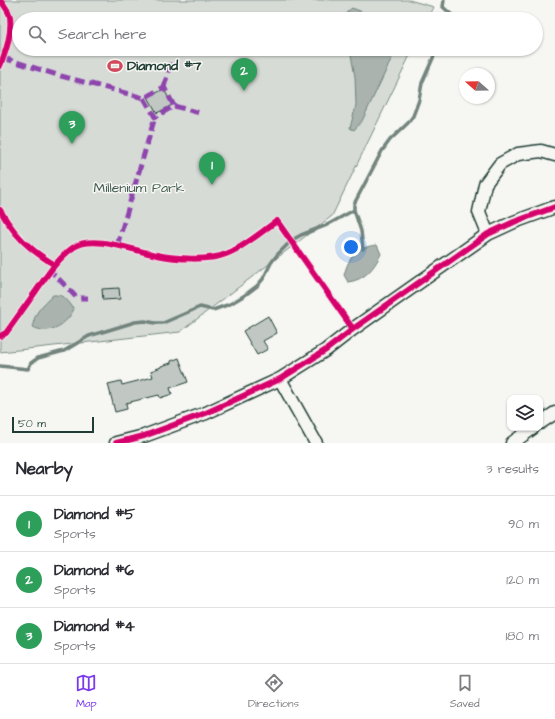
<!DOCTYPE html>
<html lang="en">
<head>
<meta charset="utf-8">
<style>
	:root { --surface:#fff; --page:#f2f2f3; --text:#2b2b33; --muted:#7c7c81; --line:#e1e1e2; --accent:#7c3aed }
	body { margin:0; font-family:"Architects Daughter",sans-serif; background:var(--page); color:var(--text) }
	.controls { position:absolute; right:12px; bottom:12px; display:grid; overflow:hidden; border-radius:8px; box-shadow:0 1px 3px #0004 }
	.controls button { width:36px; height:36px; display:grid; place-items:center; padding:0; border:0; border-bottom:1px solid var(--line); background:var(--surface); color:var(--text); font:20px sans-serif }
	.compass { position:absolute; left:459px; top:68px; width:36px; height:36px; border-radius:50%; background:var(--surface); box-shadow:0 1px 3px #0004; rotate:290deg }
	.scale { position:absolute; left:12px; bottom:10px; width:82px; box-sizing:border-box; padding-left:4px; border:2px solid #1f3d34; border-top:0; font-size:11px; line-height:14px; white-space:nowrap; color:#1f3d34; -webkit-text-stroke:3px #f6f6f2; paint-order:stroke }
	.you { position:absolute; left:351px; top:247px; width:14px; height:14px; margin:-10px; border:3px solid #fff; border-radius:50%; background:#1a73e8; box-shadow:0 0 0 6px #1a73e833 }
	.badge { display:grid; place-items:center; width:26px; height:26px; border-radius:50%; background:var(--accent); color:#fff; font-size:13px; font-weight:700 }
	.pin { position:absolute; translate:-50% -33px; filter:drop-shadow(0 1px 2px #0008) }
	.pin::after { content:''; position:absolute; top:21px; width:14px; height:12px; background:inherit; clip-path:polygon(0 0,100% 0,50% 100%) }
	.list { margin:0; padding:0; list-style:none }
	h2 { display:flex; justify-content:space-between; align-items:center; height:52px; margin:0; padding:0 16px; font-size:17px }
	h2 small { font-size:13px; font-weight:400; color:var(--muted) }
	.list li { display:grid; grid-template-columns:26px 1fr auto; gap:12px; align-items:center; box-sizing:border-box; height:56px; padding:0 16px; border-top:1px solid var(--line) }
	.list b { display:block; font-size:15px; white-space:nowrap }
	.list p { margin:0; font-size:13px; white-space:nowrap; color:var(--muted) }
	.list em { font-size:13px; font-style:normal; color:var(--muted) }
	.icon { flex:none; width:22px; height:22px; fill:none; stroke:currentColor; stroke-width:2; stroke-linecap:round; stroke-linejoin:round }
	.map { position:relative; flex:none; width:555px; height:443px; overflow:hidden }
	.search { position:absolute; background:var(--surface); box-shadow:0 1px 3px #0004; left:12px; right:12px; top:12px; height:44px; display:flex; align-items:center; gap:10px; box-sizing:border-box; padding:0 14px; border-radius:22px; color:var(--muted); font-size:15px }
	.sheet { height:220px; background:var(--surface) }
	nav { display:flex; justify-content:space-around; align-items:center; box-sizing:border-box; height:56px; border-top:1px solid var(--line); background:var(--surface); font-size:11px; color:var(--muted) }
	nav a { display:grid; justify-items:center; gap:2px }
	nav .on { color:var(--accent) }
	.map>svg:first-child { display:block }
</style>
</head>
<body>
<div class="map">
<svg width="555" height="443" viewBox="0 0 555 443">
	<rect width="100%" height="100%" fill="#f6f6f2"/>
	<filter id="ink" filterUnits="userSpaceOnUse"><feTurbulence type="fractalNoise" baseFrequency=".025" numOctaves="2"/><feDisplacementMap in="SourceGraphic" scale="8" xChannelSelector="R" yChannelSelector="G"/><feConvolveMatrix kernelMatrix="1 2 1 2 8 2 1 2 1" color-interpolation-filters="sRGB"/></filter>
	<g filter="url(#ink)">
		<path fill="#d6dbd6" stroke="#7a8c85" d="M 0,0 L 409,0 L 434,7 L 428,19 L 19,19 L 19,49 L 413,49 L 332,216 L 180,332 L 0,352 Z"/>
		<path fill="#aab3ae" stroke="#72847d" d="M 352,8 L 360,11 L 375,19 L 346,19 L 347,12 Z
			M 350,49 L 393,49 L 392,58 L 362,121 L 354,130 L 350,128 L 356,105 L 355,77 Z
			M 377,245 L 381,254 C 374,268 365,280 348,282 L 344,275 C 349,257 356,247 377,245 Z
			M 53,295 C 64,294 68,301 74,309 C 67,324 50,336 33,327 C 33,313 43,305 53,295 Z"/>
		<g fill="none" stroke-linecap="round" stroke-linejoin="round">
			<path stroke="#72847d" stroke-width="3.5" d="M 444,0 L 443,7 L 452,15 L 454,19
				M 363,249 L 361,231 L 354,210 L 354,204 L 382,151 L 390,140 L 408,123 L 413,116 L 419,100 L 422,83 L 437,49
				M 0,366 L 28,369 L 31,363 L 38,358 L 64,351 L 89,336 L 135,322 L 145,321 L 155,323 L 163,323 L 200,307 L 213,310 L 230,304 L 245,295 L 257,286 L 263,279 L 271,263 L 277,255 L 292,240 L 301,235 L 327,225 L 354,210"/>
		</g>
		<path fill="#c1c8c3" stroke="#1f3d34" d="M 164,89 L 172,105 L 157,113 L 148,97 Z
			M 119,288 L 120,299 L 103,300 L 102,289 Z
			M 268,316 L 277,333 L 263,341 L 268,349 L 257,355 L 243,331 Z
			M 179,358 L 188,382 L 170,388 L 172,394 L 160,398 L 159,395 L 126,403 L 127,409 L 115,412 L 108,384 L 121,381 L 122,385 L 153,377 L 151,371 L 161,367 L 161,366 L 171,363 L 171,361 Z"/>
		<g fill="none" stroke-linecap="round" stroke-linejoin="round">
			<g stroke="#1f3d34" stroke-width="15">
				<path id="street" d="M 488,234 L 479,212 L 485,184 L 500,164 L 518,154 L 541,151 L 555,155
					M 280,379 L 316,443
					M 540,423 L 555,413
					M 116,443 L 144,436 L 206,413 L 280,379 L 326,350 L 353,329 L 488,234 L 514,222 L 555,207
					M 512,443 L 533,428"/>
			</g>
			<use href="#street" stroke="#f6f6f2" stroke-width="12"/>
			<path stroke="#8e44ad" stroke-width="5" stroke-dasharray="10 5" stroke-linecap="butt" d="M 3,58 L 61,76 L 144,98 L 164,87 L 174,106 L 155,117 L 144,98
				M 164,87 L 171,62
				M 174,106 L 200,113
				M 117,246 L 155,117
				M 47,269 L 55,275 L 77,298 L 88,298"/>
			<g stroke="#f6f6f2" stroke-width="8">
				<path id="cycleway" d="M 0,0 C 4,5 9,11 10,17 C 12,34 6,51 0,66
					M 0,210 C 8,224 19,239 32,249 C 39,255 47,260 55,265
					M 0,336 L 6,333 C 16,319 26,305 36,291 C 47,275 58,258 74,247 C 94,234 134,251 157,255 C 175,259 209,261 226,254 C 243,248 262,231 277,221 L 353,329
					M 116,443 L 144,436 L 206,413 L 280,379 L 326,350 L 353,329 L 488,234 L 514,222 L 555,207"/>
			</g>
			<use href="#cycleway" stroke="#d6006c" stroke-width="6"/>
		</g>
	</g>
	<defs>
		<g id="stadium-bare" transform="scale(1.2)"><path d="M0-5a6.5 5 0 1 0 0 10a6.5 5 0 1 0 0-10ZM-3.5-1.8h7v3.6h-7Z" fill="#d1495b" stroke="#f6f6f2" stroke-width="2.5" paint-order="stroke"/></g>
	</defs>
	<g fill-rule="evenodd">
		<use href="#stadium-bare" x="115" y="66"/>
	</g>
	<g text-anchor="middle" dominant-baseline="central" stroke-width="3" stroke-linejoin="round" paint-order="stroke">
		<g font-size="14" font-weight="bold" fill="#1f3d34" stroke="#f6f6f2" text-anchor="start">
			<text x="127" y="66">Diamond #7</text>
		</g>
		<g font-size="14" fill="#445d54" stroke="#f6f6f2">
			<text x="139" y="188">Millenium Park</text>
		</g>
	</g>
</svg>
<div class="controls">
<button><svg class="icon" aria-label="layers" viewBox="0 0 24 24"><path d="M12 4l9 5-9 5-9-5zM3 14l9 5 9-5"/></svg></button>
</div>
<svg class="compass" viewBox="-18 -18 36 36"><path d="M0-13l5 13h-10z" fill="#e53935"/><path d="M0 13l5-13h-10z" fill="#7c7c81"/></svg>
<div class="scale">50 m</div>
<div class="you"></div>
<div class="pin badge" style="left:212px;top:185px;background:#2e9e5b">1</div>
<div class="pin badge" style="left:244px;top:91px;background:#2e9e5b">2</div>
<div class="pin badge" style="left:72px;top:144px;background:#2e9e5b">3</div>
<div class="search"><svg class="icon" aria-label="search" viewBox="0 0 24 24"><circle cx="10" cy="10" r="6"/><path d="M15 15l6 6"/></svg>Search here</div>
</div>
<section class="sheet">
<h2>Nearby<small>3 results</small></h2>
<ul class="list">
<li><span class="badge" style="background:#2e9e5b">1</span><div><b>Diamond #5</b><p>Sports</p></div><em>90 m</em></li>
<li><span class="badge" style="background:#2e9e5b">2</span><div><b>Diamond #6</b><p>Sports</p></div><em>120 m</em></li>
<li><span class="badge" style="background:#2e9e5b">3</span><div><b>Diamond #4</b><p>Sports</p></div><em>180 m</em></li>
</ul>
</section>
<nav>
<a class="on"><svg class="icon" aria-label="map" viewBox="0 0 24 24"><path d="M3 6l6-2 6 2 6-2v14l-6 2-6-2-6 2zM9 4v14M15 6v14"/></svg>Map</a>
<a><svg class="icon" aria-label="directions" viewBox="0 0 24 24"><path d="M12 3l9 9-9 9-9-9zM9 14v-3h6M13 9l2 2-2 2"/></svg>Directions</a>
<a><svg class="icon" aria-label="saved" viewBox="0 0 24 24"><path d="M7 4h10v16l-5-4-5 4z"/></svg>Saved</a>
</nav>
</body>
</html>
